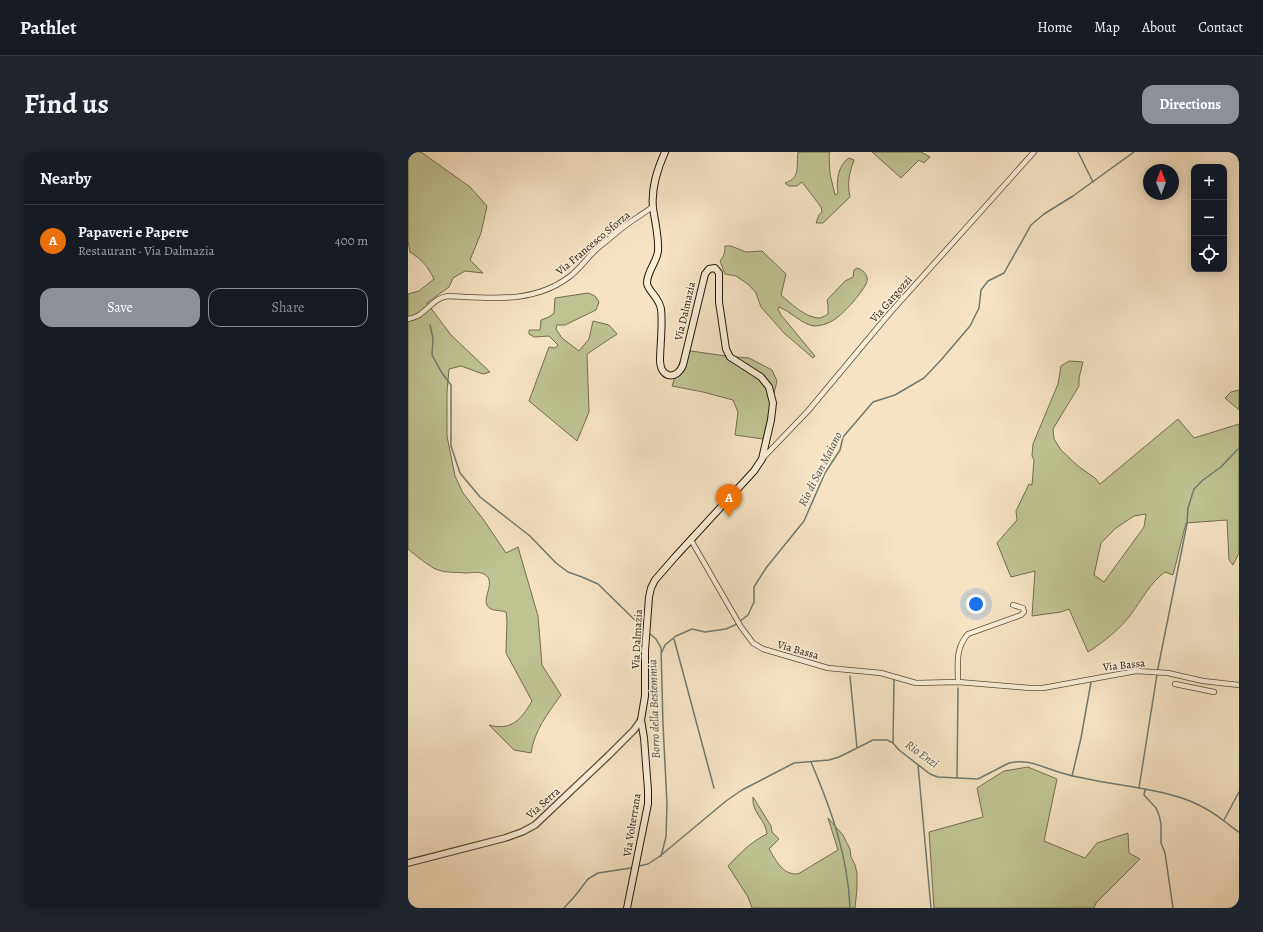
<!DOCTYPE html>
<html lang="en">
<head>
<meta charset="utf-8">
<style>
	:root { --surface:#171b24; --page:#20242c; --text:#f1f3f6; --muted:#9ea1a6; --line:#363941; --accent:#8c9099 }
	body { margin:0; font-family:Alegreya,serif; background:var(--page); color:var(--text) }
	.controls { position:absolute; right:12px; top:12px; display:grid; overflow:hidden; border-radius:8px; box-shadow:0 2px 10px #0003 }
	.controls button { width:36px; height:36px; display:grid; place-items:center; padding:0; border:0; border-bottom:1px solid var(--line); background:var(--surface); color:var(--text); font:20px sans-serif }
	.compass { position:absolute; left:735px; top:12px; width:36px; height:36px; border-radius:50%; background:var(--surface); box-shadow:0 2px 10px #0003; rotate:359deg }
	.you { position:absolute; left:568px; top:452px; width:14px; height:14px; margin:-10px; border:3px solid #fff; border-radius:50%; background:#1a73e8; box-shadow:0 0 0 6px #1a73e833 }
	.badge { display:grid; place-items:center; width:26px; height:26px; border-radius:50%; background:var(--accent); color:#fff; font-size:13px; font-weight:700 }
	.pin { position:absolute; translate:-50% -33px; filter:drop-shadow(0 1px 2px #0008) }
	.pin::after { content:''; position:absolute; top:21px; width:14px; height:12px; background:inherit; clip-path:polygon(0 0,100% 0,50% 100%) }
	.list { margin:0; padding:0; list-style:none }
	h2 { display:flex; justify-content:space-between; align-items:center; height:52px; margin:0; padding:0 16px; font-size:17px }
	h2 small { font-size:13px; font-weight:400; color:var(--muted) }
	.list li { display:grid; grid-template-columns:26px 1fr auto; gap:12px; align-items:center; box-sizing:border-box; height:72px; padding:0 16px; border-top:1px solid var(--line) }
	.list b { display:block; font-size:15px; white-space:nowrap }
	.list p { margin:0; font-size:13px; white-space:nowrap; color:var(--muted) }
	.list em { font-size:13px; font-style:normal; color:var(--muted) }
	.actions { display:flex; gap:8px; padding:12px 16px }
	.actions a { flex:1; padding:9px 0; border:1px solid var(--accent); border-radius:12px; text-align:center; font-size:14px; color:var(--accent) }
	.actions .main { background:var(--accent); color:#fff }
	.icon { flex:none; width:22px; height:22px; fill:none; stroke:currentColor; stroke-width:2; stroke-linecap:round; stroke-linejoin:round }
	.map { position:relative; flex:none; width:831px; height:756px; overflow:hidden; border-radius:12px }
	header { display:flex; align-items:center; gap:24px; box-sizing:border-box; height:56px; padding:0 20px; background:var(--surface); border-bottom:1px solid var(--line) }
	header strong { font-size:19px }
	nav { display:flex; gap:22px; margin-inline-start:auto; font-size:14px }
	.intro { display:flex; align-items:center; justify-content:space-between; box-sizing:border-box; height:96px; padding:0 24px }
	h1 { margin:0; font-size:28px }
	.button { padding:10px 18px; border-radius:12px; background:var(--accent); color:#fff; font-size:14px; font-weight:700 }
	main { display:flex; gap:24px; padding:0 24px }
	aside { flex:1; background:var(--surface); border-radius:12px; box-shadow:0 2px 10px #0003 }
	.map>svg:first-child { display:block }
</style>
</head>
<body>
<header>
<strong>Pathlet</strong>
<nav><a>Home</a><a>Map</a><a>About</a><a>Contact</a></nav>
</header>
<div class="intro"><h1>Find us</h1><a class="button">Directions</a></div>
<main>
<aside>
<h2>Nearby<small></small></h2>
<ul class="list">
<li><span class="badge" style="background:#e8710a">A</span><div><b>Papaveri e Papere</b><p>Restaurant · Via Dalmazia</p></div><em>400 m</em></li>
</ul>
<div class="actions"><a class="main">Save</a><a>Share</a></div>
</aside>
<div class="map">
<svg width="831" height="756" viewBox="0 0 831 756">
	<rect width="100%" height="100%" fill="#f5e3c3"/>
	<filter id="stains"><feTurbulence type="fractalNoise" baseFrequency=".005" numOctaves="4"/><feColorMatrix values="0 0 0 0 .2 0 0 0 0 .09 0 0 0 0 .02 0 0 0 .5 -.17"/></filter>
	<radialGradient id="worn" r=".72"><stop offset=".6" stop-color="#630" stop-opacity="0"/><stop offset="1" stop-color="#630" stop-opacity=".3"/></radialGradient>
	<path fill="#bfc392" stroke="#726e50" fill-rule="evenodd" d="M 0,0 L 13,0 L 62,35 L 79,54 L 73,81 L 62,108 L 75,121 L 57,119 L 45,126 L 41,135 L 19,151 L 43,183 L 82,220 L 75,222 L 53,214 L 41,217 L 39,240 L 39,284 L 47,324 L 55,341 L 75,367 L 98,401 L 110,395 L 130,464 L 134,513 L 153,543 C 140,561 126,579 123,601 L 106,598 L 81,573 C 103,579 113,568 124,549 L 98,501 L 99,468 L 98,460 C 93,458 87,459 83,457 C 69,450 91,430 76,422 C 71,419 63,421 58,421 C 49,420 38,421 30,418 C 23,416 6,402 0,397 L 0,142 L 11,139 L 26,127 C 19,113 14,108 2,100 L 0,89 Z
		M 390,0 L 422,0 L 421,3 L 422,22 L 427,43 L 430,41 C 428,29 430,13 441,6 L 446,8 C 441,22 439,31 442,45 L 415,71 L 408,71 L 411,63 L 414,60 L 413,55 L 394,30 L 389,34 L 381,34 L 377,31 C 393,26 388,14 390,0 Z
		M 464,0 L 513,0 L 522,5 L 516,11 L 511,8 L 493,26 Z
		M 317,94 L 323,94 L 338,100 L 354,99 L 378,122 L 373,143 C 382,151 398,166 411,166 C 413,166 417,164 420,162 L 420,154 L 419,148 L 437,129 L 445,125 L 446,118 L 449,116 C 456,118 462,125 458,132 C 453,142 434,164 424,169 C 419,172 412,174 406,174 C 395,173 382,159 371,155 L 370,157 L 373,163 L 407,204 L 405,206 L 376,181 L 353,155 L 348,141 L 341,133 L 328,124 L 317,122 L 312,109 C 316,104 317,101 317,94 Z
		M 180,141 L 187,144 L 191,150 L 188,158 L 157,173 L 149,173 L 148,177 L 154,186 L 171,199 L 181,187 L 185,169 L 201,173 L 209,182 L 179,202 L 181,260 L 169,289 L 121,249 L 141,195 L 147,196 L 150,193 L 141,184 L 126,185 L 121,182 L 121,178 L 132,178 L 133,168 L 141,165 L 146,161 L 147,146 Z
		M 276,198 L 318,204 L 341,206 L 364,218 L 369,229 L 355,287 L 327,283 L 330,260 L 325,248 L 295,240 L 264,234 Z
		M 661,209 L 675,210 L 671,226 L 671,234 L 645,277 L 646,287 L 653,298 L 670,314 L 687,326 L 692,332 L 770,267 L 786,286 L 831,272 L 831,401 L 825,413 L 821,408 L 819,368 L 778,371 L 765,423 L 757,420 C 743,430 734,447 724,461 C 712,477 697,489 680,500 L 661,457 L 653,460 L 624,464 L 627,419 L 603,425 L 589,391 L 609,368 L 608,359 L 621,332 L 624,333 L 626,308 L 624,304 L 625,292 L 650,232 L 653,214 ZM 738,362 L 736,375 L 696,430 L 686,423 L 693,391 L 708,376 L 726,364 Z
		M 831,238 L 831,258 L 817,246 L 823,240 Z
		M 620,615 L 649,627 L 636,689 L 677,706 L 689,691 L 720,681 L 721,701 L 732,707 L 688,751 L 686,756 L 526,756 L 521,680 L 575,665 L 569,636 L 596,619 Z
		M 345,645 L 363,674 L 364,680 L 371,687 L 361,697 C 368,708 374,723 390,722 L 430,698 L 420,666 L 435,683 L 442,697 L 443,705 L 447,713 L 449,721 L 449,736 L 447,756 L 344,756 L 340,745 L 320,714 C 331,702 344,689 359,682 C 358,668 343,660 345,645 Z"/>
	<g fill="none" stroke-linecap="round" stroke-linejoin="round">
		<path stroke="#6d7b74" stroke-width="1.5" d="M 670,0 L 685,30
			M 22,173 L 25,187 L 24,203 L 34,221 L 43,233 L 43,294 L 52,321 L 72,345 L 122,384 L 148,411 L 160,420 L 174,425 L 190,432 L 236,477
			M 332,469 L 340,463 L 346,450 L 346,435 L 358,416 L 396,369 L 417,321 L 432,298 L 435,285 L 465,250 L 487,243 L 516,226 L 533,208 L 562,174 L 571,156 L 573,138 L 580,129 L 596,121 L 623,73 L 636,62 L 665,44 L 726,0
			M 241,481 L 248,487 L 253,496 L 255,572 L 259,652 L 258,685 L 253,704
			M 266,487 L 306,636
			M 253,502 L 257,493 L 268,484 L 284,477 L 297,480 L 318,477 L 329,472
			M 442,524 L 449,596
			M 485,591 L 486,528
			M 403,610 C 423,657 440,704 442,756
			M 510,613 L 523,756
			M 664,624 L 673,586 L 683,530
			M 549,626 L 550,536
			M 731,636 L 750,516 L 779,372 L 780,356 L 786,337 L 795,328 L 813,315 L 831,296
			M 737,638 L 736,643 L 748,656 L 751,663 L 753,672 L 753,691 L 757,701 L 765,756
			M 816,668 L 831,640
			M 231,714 L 240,712 L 252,704 L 318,649 L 334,638 L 386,611 L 421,608 L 431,605 L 465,588 L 479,588 L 485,591 L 491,598 L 522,622 L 530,625 L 570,627 L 601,611 C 619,606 636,616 654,621 C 660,623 668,625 675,626 C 710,634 748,636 782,649 C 794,654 806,661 816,669 C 822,673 825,677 831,680
			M 156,756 L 167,744 L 180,727 L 190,721 L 223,716"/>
		<g stroke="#584b3a" stroke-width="6">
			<path id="minor" d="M 0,167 C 5,166 11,164 15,160 C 24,153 28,146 40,144 C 82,146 125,152 161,125 C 173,116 180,104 191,95 C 204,85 216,73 230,65 C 235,61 240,59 245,54
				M 354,307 L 400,259 L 481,162 L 626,0
				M 283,388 L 333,475 L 345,491 L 355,497 L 420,516 L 473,521 L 508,531 L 550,530 L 622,536 L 635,536 L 728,519 L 760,521 L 795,529 L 831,533
				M 550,530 C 550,513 547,496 560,482 L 613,463 L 616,460 L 615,456 L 605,453
				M 767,532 L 806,540"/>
		</g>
		<g stroke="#584b3a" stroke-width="8">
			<path id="tertiary" d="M 0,711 L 97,686 L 114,680 L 127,673 L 201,603 L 226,578 L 233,568"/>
		</g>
		<g stroke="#24180d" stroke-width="8">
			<path id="secondary" d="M 219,756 L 240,652 L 240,638 L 236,586 L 233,568 L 237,544 L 237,499 L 241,445 L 243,436 L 247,428 L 267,405 L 346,319 L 354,307 L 363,268 L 365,251 L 361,235 L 353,225 L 322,205 L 318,197 L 311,150 L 311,121 L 307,116 L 301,117 L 297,122 L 275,213 C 269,228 253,227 252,209 C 252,194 255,172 253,157 C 251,145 239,138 239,131 C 239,119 249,110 250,99 C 251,85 247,70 245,56 C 243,36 249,18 257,0"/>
		</g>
		<use href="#minor" stroke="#f8edd8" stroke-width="4.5"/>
		<use href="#tertiary" stroke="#f8edd8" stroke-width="5.5"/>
		<use href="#secondary" stroke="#f8edd8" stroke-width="6"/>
	</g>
	<g text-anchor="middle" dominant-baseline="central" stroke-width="3.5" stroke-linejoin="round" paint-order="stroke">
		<g font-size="11" fill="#24180d" stroke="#f8edd8">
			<text transform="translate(185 91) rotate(-40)">Via Francesco Sforza</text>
			<text transform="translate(483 147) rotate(-49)">Via Gargozzi</text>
			<text transform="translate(277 159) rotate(-77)">Via Dalmazia</text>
			<text transform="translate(229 487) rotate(-87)">Via Dalmazia</text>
			<text transform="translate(390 498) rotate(16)">Via Bassa</text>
			<text transform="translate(716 513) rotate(-6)">Via Bassa</text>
			<text transform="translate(135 651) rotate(-42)">Via Serra</text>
			<text transform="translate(224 673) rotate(-81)">Via Volterrana</text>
		</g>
		<g font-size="12" font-style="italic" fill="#4e5249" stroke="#f8edd8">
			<text transform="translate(412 317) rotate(-63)">Rio di San Maiano</text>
			<text transform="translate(246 557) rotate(-92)">Borro della Bestemmia</text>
			<text transform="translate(514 602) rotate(36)">Rio Enzi</text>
		</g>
	</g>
	<rect width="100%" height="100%" filter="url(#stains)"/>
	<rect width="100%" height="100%" fill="url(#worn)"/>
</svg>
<div class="controls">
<button>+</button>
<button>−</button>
<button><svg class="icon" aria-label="locate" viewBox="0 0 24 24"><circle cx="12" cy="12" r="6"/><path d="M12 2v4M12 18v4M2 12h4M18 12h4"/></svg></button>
</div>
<svg class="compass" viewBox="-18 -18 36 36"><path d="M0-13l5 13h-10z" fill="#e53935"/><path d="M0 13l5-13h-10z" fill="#9ea1a6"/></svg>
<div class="you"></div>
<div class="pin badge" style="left:321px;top:365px;background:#e8710a">A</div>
</div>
</main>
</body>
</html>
